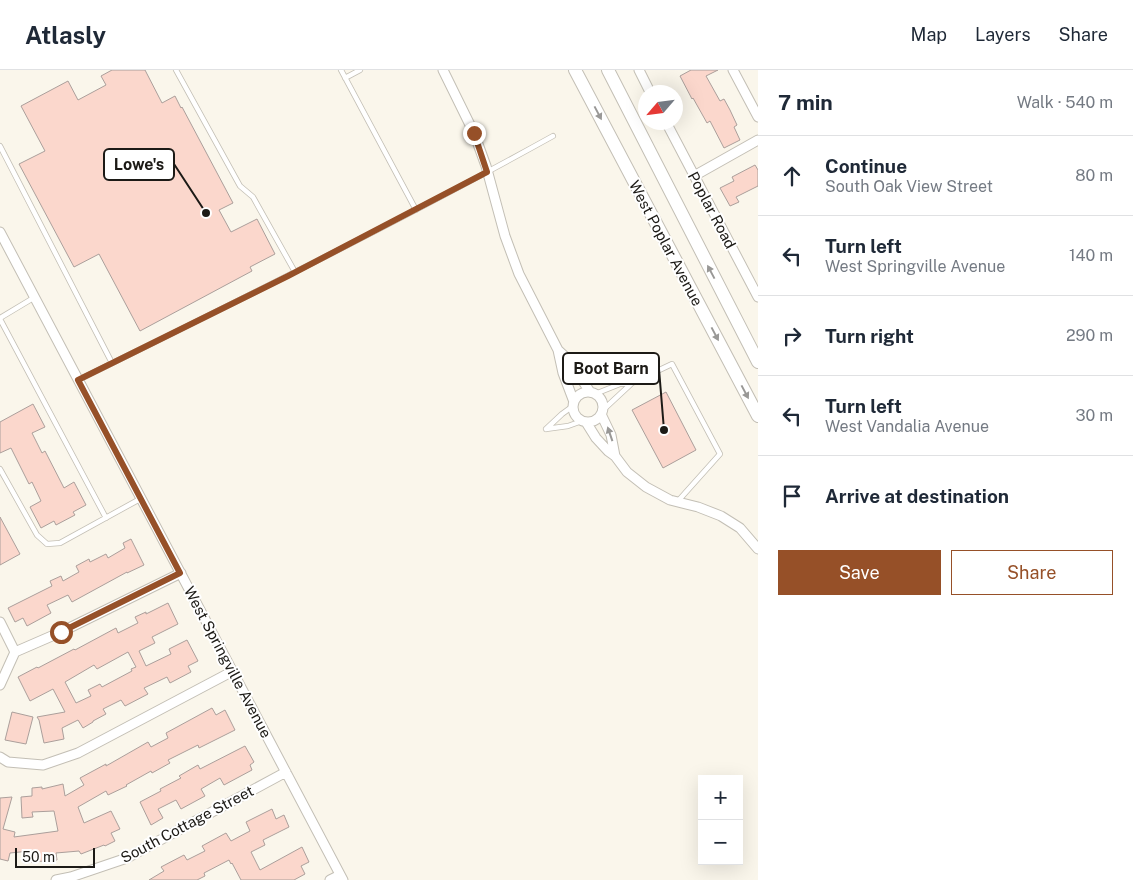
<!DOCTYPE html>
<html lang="en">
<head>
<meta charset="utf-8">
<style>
	:root { --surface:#fff; --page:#f6f6f7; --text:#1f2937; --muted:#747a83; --line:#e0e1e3; --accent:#965028 }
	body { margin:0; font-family:"Public Sans",sans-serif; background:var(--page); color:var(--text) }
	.controls { position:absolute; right:15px; bottom:15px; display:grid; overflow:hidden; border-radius:0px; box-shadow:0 5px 20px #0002 }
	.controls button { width:45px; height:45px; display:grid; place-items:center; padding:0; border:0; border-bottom:1px solid var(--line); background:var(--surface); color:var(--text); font:25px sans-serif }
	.compass { position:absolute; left:638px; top:15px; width:45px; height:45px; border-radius:50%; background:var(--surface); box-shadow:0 5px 20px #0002; rotate:242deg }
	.scale { position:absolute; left:15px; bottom:12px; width:80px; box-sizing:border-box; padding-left:5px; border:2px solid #1c1a16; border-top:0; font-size:14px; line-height:18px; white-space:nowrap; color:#1c1a16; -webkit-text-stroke:4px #fff; paint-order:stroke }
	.stop { position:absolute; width:15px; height:15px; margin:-11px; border:4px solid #965028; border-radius:50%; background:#fff }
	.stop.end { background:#965028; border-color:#fff; box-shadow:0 1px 5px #0008 }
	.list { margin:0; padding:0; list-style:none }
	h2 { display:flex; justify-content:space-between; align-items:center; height:65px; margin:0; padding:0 20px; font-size:21px }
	h2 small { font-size:16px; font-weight:400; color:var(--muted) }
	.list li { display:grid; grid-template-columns:32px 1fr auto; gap:15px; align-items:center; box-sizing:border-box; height:80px; padding:0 20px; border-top:1px solid var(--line) }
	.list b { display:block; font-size:19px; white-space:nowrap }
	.list p { margin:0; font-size:16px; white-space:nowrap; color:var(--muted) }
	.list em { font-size:16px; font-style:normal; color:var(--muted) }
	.actions { display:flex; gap:10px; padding:15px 20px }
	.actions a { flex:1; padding:11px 0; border:1px solid var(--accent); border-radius:0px; text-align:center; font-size:18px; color:var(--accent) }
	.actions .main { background:var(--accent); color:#fff }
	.icon { flex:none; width:28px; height:28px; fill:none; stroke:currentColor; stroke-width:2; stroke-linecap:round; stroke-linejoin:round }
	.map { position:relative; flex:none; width:758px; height:810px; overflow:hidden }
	header { display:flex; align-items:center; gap:30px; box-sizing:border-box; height:70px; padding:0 25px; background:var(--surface); border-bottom:1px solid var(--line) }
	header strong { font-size:24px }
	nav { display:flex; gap:28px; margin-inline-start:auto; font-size:18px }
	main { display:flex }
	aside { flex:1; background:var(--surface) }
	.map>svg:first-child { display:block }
</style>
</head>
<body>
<header>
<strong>Atlasly</strong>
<nav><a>Map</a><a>Layers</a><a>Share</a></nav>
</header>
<main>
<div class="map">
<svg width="758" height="810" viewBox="0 0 758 810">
	<rect width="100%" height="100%" fill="#faf6eb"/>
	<path fill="#fbd7cc" stroke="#ab9f9b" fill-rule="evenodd" d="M 112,0 L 145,0 L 162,33 L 175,26 L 181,38 L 182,37 L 233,133 L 219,140 L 231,162 L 257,149 L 275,184 L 250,197 L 252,201 L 140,261 L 99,184 L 74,197 L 19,94 L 45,81 L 21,36 L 68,11 L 78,30 L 106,15 L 101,6 Z
		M 691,0 L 718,0 L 706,6 L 720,31 L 724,29 L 730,40 L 737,55 L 734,57 L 740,70 L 724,78 L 710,51 L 707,53 L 693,28 L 692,29 L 680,6 Z
		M 755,95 L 758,100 L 758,116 L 736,127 L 739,132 L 730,136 L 720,118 L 734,111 L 732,107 Z
		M 666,322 L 696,380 L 663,398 L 632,340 Z
		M 33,334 L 45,357 L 32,363 L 42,383 L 45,381 L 64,418 L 74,412 L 86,435 L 73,442 L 75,445 L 56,455 L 54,451 L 41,458 L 30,437 L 41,431 L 32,412 L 29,414 L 11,378 L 0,383 L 0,352 Z
		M 0,447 L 20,484 L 0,495 Z
		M 131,469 L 144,495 L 127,503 L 127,502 L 72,532 L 68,525 L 47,535 L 51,543 L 27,556 L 23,548 L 15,552 L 8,538 L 52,516 L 50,511 L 61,506 L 63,511 L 79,502 L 76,496 L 89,489 L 90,492 L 106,484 L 108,488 L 125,478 L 123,473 Z
		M 168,533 L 178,554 L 152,567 L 155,573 L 139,581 L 146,596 L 171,584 L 169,579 L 187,570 L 198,591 L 188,596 L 191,602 L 170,613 L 167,607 L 144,618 L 148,624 L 125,636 L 121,630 L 103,639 L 106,644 L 93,651 L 93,652 L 83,658 L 78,650 L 62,658 L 64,669 L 44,673 L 39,650 L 37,647 L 65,642 L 53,619 L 30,631 L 18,607 L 37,597 L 38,598 L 74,579 L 75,580 L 116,558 L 118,563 L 138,553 L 135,547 L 146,542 L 146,544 ZM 128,582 L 136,597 L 131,599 L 132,601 L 102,617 L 100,614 L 88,620 L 91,626 L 76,633 L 65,612 L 94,595 L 97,599 Z
		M 212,638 L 216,645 L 225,640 L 235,660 L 199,678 L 198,675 L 168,690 L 170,693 L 152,703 L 151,701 L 126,715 L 127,716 L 108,725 L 106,721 L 78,737 L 84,753 L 111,741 L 120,759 L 111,763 L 115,771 L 105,776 L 104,775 L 81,784 L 79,781 L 56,783 L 57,790 L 31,792 L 30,781 L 10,783 L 8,791 L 0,789 L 0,728 L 12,727 L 3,759 L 15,762 L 14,767 L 58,761 L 54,741 L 32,742 L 33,747 L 22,748 L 21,727 L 32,726 L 32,718 L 42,717 L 42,719 L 63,714 L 65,726 L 84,715 L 80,708 L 106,694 L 106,696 L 148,672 L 151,677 L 168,668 L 166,663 Z
		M 12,642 L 33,647 L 26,674 L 5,670 Z
		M 245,676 L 254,692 L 250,695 L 252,700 L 224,715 L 220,708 L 201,719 L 205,726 L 181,739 L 176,730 L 158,739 L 163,748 L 151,755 L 140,732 L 161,721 L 160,719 L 181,708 L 179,706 L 198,695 L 200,699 Z
		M 272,739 L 276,749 L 284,745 L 289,757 L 263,770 L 265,775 L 251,782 L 260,800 L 302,777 L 309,792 L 301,796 L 305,804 L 294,810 L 241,810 L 232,793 L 231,794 L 229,790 L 204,803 L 205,806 L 197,810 L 149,810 L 164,801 L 161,797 L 184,785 L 187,790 L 205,781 L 202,776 L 226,763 L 231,771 L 250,761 L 246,752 Z"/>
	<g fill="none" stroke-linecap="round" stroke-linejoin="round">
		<g stroke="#c3bfb5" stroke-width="6">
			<path id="lane" d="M 176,0 L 240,116 L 253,127 L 295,202
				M 341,0 L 416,140
				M 345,8 L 360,0
				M 0,76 L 112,293
				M 0,248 L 35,227
				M 0,249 L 106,448
				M 78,310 C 238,231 398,152 553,66
				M 595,324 L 620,314 L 632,313 L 672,294 L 720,384 L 678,431
				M 603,340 L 631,314
				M 546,359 L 568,356 L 582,351
				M 546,359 L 562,344 L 573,336
				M 0,399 L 37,465 L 47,474 L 60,473 L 140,429"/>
		</g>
		<g stroke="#c3bfb5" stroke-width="11">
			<path id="street" d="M 443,0 L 474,63 L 486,96 L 505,166 L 519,204 L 558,280 L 563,303 L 574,332
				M 639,0 L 650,22
				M 733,0 L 758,47
				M 666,52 L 758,227
				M 694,106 L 758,70
				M 0,162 L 343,810
				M 558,280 L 570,291 L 590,322
				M573 337a15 15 0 1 1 30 0a15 15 0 1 1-30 0Z
				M 601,344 L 611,365 L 615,386
				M 586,352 L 596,368 L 608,381 L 615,386 L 627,402 L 646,417 L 670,430 L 698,437 L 721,446 L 740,458 L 758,479
				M 0,552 L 15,582 L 0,615
				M 15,582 L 61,562 L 181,503
				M 0,687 L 8,692 L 43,695 L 78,683 L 233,601
				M 56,810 L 71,807 L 127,788 L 286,702
				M 330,810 L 340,805"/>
		</g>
		<g stroke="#c3bfb5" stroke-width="14">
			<path id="secondary" d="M 575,0 L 758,346
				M 608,0 L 758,292"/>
		</g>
		<use href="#lane" stroke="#fff" stroke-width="4.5"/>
		<use href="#street" stroke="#fff" stroke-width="9"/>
		<use href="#secondary" stroke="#fff" stroke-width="12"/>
	</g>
	<defs><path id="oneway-solid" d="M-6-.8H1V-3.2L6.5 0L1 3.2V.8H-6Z" transform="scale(1.25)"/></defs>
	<g fill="#999896">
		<use href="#oneway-solid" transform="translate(598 43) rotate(62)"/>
		<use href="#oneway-solid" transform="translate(711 202) rotate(-118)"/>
		<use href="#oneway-solid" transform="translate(715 264) rotate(62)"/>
		<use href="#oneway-solid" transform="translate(745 322) rotate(62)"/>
		<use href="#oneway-solid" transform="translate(610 364) rotate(-109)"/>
	</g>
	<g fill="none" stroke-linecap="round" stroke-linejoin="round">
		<path stroke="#965028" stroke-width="6" d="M 61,562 L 180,503 L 78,310 L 288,206 L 487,102 L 474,63"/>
	</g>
	<g text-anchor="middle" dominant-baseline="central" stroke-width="4" stroke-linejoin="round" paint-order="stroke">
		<g font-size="15" fill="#1c1a16" stroke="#fff">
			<text transform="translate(712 140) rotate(62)">Poplar Road</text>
			<text transform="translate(666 173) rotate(62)">West Poplar Avenue</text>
			<text transform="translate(228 592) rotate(62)">West Springville Avenue</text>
			<text transform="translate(187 754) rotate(-28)">South Cottage Street</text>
		</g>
	</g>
	<path fill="none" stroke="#1c1a16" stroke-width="2" d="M206 143L174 94M664 360L659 299"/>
	<g fill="#1c1a16" stroke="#fff" stroke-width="2">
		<circle cx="206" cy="143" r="5"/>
		<circle cx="664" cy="360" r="5"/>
	</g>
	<g fill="#fff" stroke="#1c1a16" stroke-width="2">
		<rect x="104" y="79" width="70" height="31" rx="5"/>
		<rect x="563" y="283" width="96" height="31" rx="5"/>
	</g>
	<g font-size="16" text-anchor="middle" font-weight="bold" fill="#1c1a16">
		<text x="139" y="100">Lowe's</text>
		<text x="611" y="304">Boot Barn</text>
	</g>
</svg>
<div class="controls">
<button>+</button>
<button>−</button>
</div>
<svg class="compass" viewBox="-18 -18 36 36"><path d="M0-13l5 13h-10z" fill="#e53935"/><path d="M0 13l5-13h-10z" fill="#747a83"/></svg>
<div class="scale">50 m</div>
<div class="stop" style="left:61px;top:562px"></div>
<div class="stop end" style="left:474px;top:63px"></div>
</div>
<aside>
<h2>7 min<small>Walk · 540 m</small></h2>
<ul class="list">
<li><svg class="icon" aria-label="ahead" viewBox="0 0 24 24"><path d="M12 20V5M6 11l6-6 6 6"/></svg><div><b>Continue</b><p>South Oak View Street</p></div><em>80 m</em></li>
<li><svg class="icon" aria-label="left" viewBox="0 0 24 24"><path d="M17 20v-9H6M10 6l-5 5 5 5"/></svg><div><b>Turn left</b><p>West Springville Avenue</p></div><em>140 m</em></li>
<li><svg class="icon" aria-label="right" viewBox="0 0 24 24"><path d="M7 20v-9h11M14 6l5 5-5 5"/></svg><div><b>Turn right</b></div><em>290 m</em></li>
<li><svg class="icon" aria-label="left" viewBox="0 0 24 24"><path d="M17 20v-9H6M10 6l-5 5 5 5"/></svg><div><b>Turn left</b><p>West Vandalia Avenue</p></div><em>30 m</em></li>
<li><svg class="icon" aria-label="arrive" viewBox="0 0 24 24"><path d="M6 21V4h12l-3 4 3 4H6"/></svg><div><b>Arrive at destination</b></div></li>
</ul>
<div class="actions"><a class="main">Save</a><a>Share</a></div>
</aside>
</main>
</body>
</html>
